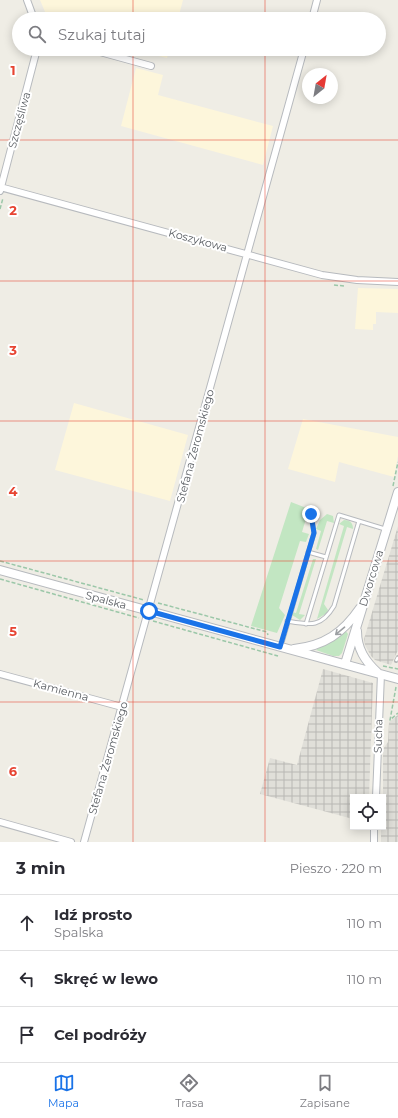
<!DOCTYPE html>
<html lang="pl">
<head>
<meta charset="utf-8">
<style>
	:root { --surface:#fff; --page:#f7f7f7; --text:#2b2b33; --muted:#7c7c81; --line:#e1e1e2; --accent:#1a73e8 }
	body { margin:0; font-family:Montserrat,sans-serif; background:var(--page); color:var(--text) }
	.controls { position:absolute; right:12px; bottom:12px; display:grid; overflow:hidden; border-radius:0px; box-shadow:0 2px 10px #0003 }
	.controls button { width:36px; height:36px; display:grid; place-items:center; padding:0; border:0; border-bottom:1px solid var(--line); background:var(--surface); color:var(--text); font:20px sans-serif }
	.compass { position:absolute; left:302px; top:68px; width:36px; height:36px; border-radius:50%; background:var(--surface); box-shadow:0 2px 10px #0003; rotate:31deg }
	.stop { position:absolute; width:12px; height:12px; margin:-9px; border:3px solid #1a73e8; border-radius:50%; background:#fff }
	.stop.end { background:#1a73e8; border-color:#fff; box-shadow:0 1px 4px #0008 }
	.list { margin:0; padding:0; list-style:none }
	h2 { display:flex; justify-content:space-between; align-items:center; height:52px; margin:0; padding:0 16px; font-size:17px }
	h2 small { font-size:13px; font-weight:400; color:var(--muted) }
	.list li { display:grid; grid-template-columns:26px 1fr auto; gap:12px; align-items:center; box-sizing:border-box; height:56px; padding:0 16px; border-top:1px solid var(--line) }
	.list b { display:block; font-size:15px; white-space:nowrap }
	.list p { margin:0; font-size:13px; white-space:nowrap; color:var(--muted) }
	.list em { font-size:13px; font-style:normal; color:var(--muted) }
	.icon { flex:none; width:22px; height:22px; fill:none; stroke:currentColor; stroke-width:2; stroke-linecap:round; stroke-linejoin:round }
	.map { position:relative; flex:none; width:398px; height:842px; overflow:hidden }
	.search { position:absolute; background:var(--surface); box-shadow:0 2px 10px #0003; left:12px; right:12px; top:12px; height:44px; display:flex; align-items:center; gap:10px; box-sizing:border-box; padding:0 14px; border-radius:22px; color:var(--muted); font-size:15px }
	.sheet { height:220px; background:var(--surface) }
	nav { display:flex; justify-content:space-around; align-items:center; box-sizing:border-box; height:56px; border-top:1px solid var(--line); background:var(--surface); font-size:11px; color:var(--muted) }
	nav a { display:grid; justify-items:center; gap:2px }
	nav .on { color:var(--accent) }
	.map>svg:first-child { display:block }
</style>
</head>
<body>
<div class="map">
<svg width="398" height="842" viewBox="0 0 398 842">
	<defs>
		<pattern id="industrial-grid" width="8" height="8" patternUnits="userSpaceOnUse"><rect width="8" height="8" fill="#e0dfd9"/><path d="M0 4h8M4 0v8" fill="none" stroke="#b9b8b4"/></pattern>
	</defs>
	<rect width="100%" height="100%" fill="#efede5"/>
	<path fill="#fdf6db" d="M 40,0 L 183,0 L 178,19 L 48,19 Z
		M 128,49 L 170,49 L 167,58 Z
		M 136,68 L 163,75 L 158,95 L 273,126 L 263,165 L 121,126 Z
		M 358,288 L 398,289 L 398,313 L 376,312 L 376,324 L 373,324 L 373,330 L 355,329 Z
		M 74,403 L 188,435 L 170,501 L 55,470 Z
		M 303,419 L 398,437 L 398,456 L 394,477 L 339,462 L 335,482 L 288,469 Z"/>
	<path fill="url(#industrial-grid)" d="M 398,526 L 398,650 L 391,665 L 375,660 L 371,656 L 365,645 L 364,639 Z
		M 323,669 L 373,683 L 369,797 L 353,797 L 353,819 L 260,794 L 270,758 L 297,765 Z
		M 398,715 L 398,842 L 381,842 L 381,827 L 383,827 L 383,749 L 388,742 L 389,722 Z"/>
	<path fill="#c2e6c2" d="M 291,502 L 309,509 L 302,532 L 309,534 L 306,542 L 300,541 L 279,608 L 285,615 L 277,633 L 251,626 Z
		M 327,514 L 333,516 L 334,523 L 327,521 L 318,550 L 316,549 L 321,531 L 316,529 L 320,520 Z
		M 344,520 C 350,520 353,523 353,529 L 347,527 L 324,604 L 328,610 L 327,613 L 317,619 L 344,526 L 339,524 Z
		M 313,559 L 316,559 L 299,614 L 305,615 L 300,620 L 292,615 L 292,612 L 296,613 Z
		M 345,630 L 348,634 L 342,653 L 339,656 L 333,656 L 316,650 Z"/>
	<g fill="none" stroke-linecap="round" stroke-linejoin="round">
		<g stroke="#b7babe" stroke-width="5">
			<path id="service" d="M 308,552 L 326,557
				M 287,621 C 310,625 321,628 334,606 L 359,521
				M 306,624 L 339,515 L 385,529
				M 281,646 L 314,533 L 311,514"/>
		</g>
		<g stroke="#b7babe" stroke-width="8">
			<path id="minor" d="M 27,0 L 34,19
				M 312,19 L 317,0
				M 89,49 L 151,66
				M 0,187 L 322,275 L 357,280 L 398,282
				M 0,191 L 37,49
				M 0,674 L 122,707
				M 376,797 L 381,674
				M 0,822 L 71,842
				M 84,842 L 304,49
				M 374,842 L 374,827"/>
		</g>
		<g stroke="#b7babe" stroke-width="10">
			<path id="tertiary" d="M 0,570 L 398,679
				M 357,631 C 357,649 365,661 378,673
				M 294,649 C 324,646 343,633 360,608
				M 345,664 L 398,492"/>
		</g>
		<path stroke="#9bc7a8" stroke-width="1.5" stroke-dasharray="4 2" stroke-linecap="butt" d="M 0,209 L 3,198
			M 334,285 L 344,286
			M 393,486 L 398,462
			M 0,561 L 144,600
			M 0,579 L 139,618
			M 158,603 L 267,632 L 268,635
			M 153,621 L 278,656
			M 383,666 L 398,669
			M 396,687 L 390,720 L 398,713"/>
		<use href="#service" stroke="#fff" stroke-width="3"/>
		<use href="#minor" stroke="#fff" stroke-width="6"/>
		<use href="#tertiary" stroke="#fff" stroke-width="8"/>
		<g stroke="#b5b6b6" stroke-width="4">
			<path id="rail" d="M 396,661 L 398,657"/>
		</g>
		<use href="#rail" stroke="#fff" stroke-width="2.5" stroke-dasharray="8" stroke-linecap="butt"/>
	</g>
	<defs><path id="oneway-shaft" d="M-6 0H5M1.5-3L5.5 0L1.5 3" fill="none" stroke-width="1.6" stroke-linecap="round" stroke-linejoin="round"/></defs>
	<use stroke="#9da0a3" href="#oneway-shaft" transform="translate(340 631) rotate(140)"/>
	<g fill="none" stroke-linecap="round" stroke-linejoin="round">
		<path stroke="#1a73e8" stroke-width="5" d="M 149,611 L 280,647 L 314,533 L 311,514"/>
	</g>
	<path fill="none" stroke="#e74432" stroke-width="1" stroke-opacity="0.55" d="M 133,0 L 133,19M 265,0 L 265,19M 133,49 L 133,842M 265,49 L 265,842M 0,140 L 398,140M 0,281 L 398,281M 0,421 L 398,421M 0,561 L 398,561M 0,702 L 398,702"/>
	<g text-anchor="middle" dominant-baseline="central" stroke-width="4" stroke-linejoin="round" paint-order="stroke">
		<g font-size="11" fill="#5c6065" stroke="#fff">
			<text transform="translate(19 120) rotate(-75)">Szczęśliwa</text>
			<text transform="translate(198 240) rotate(15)">Koszykowa</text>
			<text transform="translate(195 446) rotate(-75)">Stefana Żeromskiego</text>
			<text transform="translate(371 578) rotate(-73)">Dworcowa</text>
			<text transform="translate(106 600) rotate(15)">Spalska</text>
			<text transform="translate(61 690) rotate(15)">Kamienna</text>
			<text transform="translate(378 736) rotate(-88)">Sucha</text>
			<text transform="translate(108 758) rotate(-74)">Stefana Żeromskiego</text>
		</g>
	</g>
	<g font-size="13" text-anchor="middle" font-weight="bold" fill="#e74432" stroke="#fff" stroke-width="4" stroke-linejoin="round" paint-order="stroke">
		<text x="13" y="75">1</text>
		<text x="13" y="215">2</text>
		<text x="13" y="355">3</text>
		<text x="13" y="496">4</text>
		<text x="13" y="636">5</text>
		<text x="13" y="776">6</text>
	</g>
</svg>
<div class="controls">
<button><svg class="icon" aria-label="locate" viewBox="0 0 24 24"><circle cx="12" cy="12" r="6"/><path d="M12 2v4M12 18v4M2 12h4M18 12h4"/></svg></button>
</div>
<svg class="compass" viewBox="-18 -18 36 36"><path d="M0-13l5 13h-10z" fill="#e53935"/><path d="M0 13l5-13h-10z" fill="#7c7c81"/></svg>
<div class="stop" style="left:149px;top:611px"></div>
<div class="stop end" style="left:311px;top:514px"></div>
<div class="search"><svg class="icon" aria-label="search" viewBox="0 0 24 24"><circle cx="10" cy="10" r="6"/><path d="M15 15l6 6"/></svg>Szukaj tutaj</div>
</div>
<section class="sheet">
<h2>3 min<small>Pieszo · 220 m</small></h2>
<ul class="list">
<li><svg class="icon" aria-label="ahead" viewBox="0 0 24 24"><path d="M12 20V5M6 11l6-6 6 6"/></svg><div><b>Idź prosto</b><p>Spalska</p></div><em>110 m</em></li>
<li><svg class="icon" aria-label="left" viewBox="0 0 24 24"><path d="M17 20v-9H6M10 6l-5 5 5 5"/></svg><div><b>Skręć w lewo</b></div><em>110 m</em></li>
<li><svg class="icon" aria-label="arrive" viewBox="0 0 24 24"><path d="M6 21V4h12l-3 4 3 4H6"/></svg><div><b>Cel podróży</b></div></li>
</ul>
</section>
<nav>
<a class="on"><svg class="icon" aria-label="map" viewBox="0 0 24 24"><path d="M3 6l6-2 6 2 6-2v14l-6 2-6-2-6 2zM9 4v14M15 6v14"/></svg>Mapa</a>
<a><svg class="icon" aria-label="directions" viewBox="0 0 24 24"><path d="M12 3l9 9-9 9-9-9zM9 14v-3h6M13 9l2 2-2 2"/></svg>Trasa</a>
<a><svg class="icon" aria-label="saved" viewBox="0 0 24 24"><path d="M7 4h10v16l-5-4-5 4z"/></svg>Zapisane</a>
</nav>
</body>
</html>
